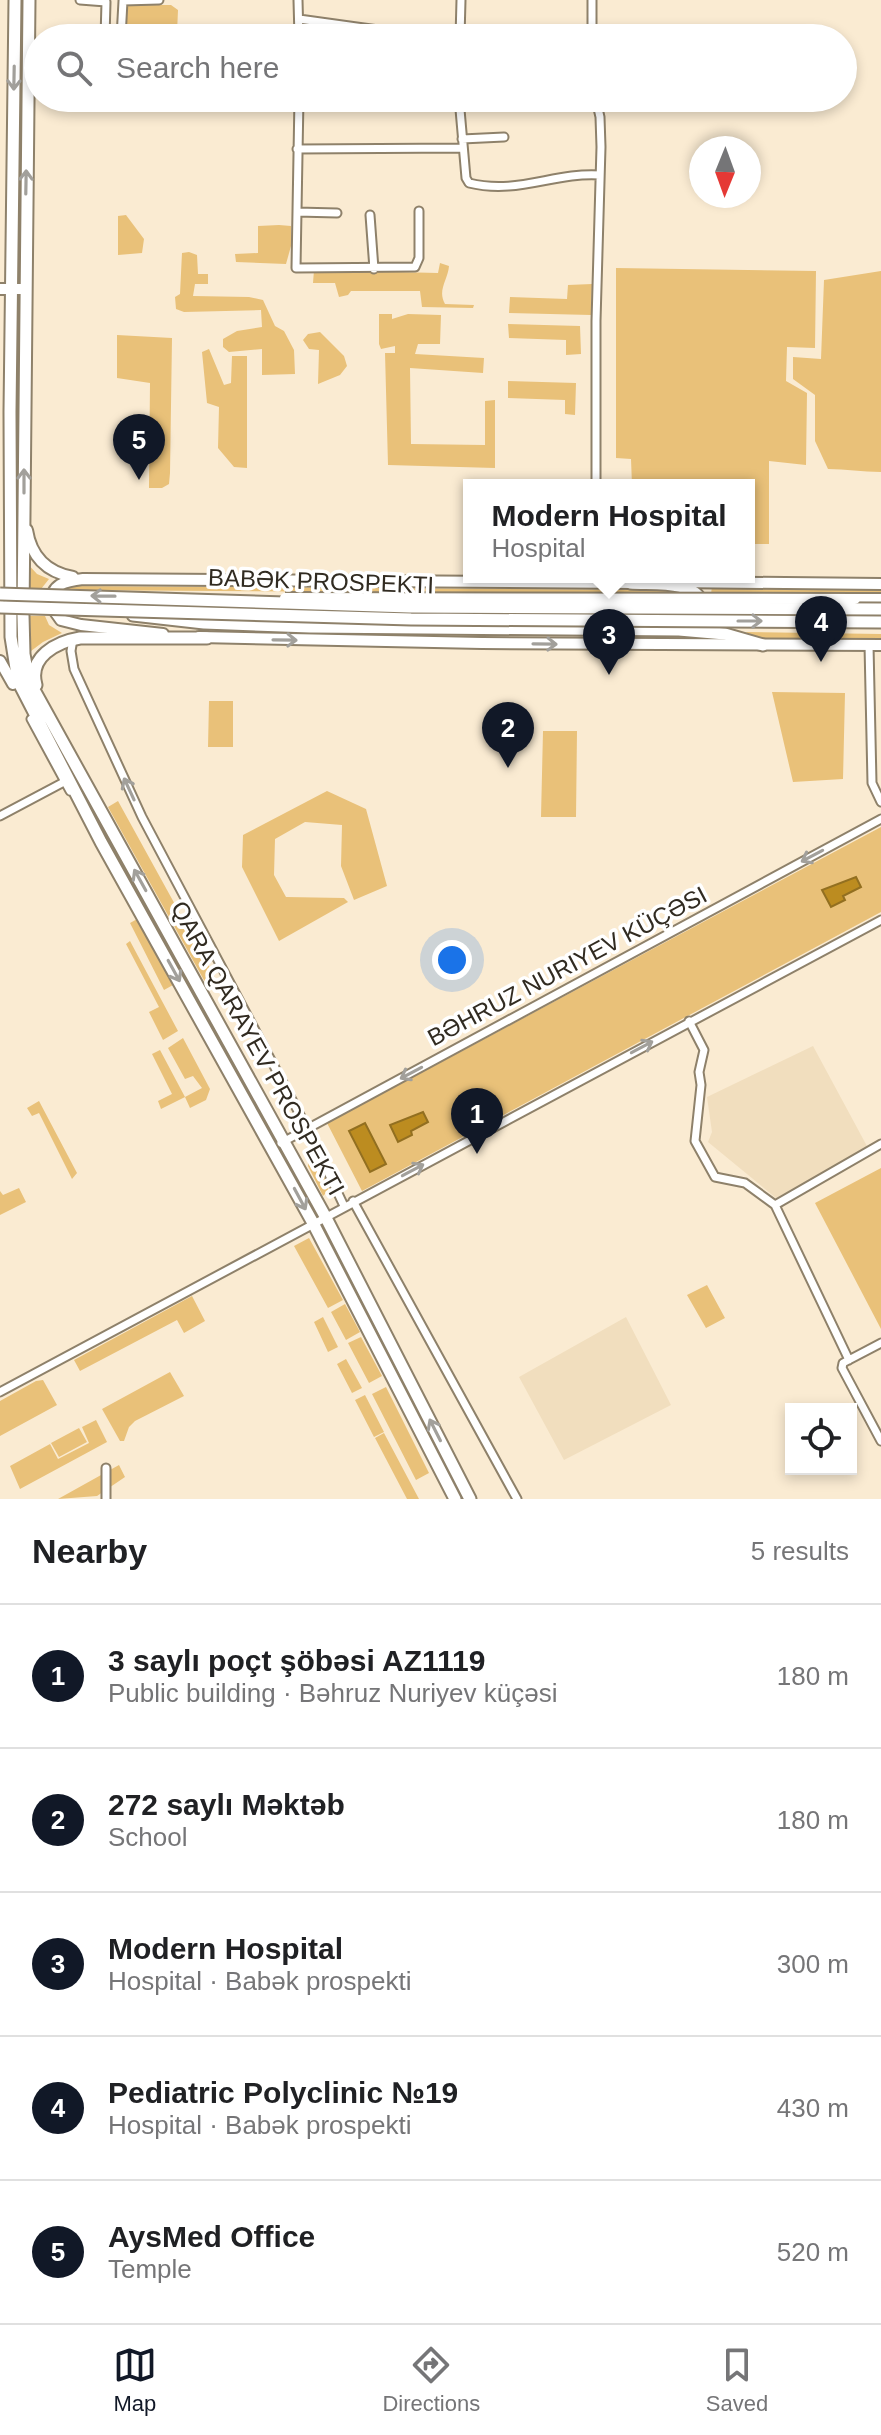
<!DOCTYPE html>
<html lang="en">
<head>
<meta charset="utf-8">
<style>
	:root { --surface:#fff; --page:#f2f2f2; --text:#202124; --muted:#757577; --line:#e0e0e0; --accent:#111827 }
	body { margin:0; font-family:Arial,sans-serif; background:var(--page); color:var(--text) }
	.controls { position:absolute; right:24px; bottom:24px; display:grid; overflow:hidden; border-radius:0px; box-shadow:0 4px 12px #0003 }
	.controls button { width:72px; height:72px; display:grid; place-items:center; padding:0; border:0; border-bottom:2px solid var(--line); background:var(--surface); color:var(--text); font:40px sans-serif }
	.compass { position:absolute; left:689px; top:136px; width:72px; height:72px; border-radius:50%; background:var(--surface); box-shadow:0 4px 12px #0003; rotate:181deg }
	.you { position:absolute; left:452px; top:960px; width:28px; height:28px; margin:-20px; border:6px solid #fff; border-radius:50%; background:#1a73e8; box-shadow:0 0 0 12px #1a73e833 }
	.badge { display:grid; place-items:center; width:52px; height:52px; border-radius:50%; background:var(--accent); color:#fff; font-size:26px; font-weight:700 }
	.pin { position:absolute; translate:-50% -66px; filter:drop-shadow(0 2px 4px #0008) }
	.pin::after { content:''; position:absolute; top:42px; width:28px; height:24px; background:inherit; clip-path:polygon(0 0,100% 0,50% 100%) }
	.popup { position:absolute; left:463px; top:479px; width:292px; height:104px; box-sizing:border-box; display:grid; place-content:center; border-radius:0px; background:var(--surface); filter:drop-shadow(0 2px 6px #0005); font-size:26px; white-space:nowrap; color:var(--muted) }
	.popup b { font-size:30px; color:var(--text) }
	.popup::after { content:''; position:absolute; left:50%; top:100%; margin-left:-16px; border:16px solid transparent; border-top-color:var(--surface) }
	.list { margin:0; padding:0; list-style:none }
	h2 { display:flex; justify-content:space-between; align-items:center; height:104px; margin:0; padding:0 32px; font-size:34px }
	h2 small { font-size:26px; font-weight:400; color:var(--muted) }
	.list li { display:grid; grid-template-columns:52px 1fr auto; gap:24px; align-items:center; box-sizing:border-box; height:144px; padding:0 32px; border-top:2px solid var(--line) }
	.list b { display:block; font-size:30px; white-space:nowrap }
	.list p { margin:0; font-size:26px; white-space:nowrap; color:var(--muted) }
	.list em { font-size:26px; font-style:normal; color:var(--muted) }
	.icon { flex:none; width:44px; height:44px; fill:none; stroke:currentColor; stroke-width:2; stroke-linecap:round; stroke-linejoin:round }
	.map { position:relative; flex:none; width:881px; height:1499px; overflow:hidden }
	.search { position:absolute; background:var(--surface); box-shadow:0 4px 12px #0003; left:24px; right:24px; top:24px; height:88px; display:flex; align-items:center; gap:20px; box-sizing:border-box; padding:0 28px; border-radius:44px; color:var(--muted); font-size:30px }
	.sheet { height:824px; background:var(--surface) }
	nav { display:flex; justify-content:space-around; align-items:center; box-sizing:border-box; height:112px; border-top:2px solid var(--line); background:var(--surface); font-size:22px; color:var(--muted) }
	nav a { display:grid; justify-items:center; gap:4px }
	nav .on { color:var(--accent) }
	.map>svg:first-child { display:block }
</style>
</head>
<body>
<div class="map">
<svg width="881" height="1499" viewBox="0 0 881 1499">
	<rect width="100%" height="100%" fill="#faebd2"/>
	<path fill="#f1debe" d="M 813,1046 L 868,1148 L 776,1198 L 708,1142 L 712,1132 L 707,1097 Z
		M 626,1317 L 671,1405 L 564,1460 L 519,1377 Z"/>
	<path fill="#e9c179" d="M 126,5 L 171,5 L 178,10 L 177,33 L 147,35 L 137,28 L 131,30 L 133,38 L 126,38 Z
		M 126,215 L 144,239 L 142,253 L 118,255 L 118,216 Z
		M 279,225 L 291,226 L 291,246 L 286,264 L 236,262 L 235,254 L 258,253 L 258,226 Z
		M 189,252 L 197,255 L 198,274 L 208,274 L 208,284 L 195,284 L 193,296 L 249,297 L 263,300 L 275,326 L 284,331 L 294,350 L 295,374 L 262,375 L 262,349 L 229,352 L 223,347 L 223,339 L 237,331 L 262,327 L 261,310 L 184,312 L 176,309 L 175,297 L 180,294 L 182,253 Z
		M 440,263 L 449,266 C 448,280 437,290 445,304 L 474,305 L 473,308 L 422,307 L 420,291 L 351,291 L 348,295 L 339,297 L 335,283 L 313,283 L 314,270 L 438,273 Z
		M 616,268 L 816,271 L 815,348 L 787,347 L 786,381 L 807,393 L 806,465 L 769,461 L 769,544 L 749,544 L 749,485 L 632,485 L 631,459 L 616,458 Z
		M 881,271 L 881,472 C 862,472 846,469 828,469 L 815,441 L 815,395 L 793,379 L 793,357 L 821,359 L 824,280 Z
		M 592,284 L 591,315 L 509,313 L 510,297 L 567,299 L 568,285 Z
		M 379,314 L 392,314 L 392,319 L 408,314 L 441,315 L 440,344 L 418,344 L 415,354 L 484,358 L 483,373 L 410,368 L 411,444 L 485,445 L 485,401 L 495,400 L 495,468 L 388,465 L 385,353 L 395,353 L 395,346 L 381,349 L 379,344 Z
		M 508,324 L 580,326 L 581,354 L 566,355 L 566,340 L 509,338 Z
		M 320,332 L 344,356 L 347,366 L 340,375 L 318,384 L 319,350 L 309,349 L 303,340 L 308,334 Z
		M 117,335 L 172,338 L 170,473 L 169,484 L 162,488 L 149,488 L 150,383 L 117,378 Z
		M 209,349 L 224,385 L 231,383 L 232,356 L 247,356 L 247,468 L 234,467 L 218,448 L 219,407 L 207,403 L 202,352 Z
		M 508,381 L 576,383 L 575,415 L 565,414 L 565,400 L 508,398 Z
		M 26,562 L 37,574 L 49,579 L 41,589 L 27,588 Z
		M 64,586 L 652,590 L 690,591 L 691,594 L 60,590 Z
		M 712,586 L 881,590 L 881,594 L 711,594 Z
		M 30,616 L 45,616 L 49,625 L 62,633 L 43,642 L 31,651 Z
		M 745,632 L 881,634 L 881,640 L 766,640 Z
		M 772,692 L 845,693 L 843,779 L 793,782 Z
		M 209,701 L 233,701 L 233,747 L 208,747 Z
		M 543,731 L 577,731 L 576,817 L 541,817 Z
		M 327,791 L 366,809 L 387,886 L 354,900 L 341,866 L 342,825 L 305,822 L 275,839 L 274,875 L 286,897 L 344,898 L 348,902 L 279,941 L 242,867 L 243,835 Z
		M 118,801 L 215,977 L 205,982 L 108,807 Z
		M 881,827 L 881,912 L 362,1191 L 327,1123 Z
		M 139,918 L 173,985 L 164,990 L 130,923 Z
		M 130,941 L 178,1031 L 163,1040 L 149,1012 L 159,1007 L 126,944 Z
		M 183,1038 L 210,1089 L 206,1100 L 190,1108 L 185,1097 L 161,1109 L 158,1101 L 172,1094 L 152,1054 L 160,1050 L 185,1097 L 202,1088 L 193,1076 L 185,1079 L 168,1048 Z
		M 39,1101 L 77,1173 L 72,1179 L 39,1113 L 32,1116 L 27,1108 Z
		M 318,1161 C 325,1173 336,1185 323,1196 L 308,1166 L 308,1163 Z
		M 881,1168 L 881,1329 L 815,1203 Z
		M 19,1188 L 26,1202 L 0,1215 L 0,1191 L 3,1195 Z
		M 309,1238 L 343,1300 L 328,1308 L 294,1246 Z
		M 707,1285 L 725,1318 L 706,1328 L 687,1295 Z
		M 192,1296 L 205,1321 L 184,1333 L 177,1320 L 80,1371 L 74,1360 Z
		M 345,1304 L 360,1332 L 346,1340 L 331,1312 Z
		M 323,1317 L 338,1347 L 328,1352 L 314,1322 Z
		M 361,1337 L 382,1376 L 369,1383 L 348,1343 Z
		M 346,1359 L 362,1388 L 352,1393 L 337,1364 Z
		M 170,1372 L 184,1396 L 135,1421 L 129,1427 L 124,1441 L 120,1441 L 102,1409 Z
		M 43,1380 L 57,1405 L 0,1436 L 0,1401 L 36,1381 Z
		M 386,1387 L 429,1473 L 416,1480 L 372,1394 Z
		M 365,1395 L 384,1432 L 374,1437 L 355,1400 Z
		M 96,1420 L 107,1442 L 20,1489 L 10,1466 L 50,1444 L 58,1459 L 89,1443 L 82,1427 Z
		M 79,1428 L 87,1442 L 59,1457 L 51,1443 Z
		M 384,1433 L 419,1499 L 407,1499 L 375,1438 Z
		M 119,1465 L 125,1477 L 97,1496 L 58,1499 Z"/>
	<path fill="#bc8c20" stroke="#926f20" stroke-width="2" d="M 856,877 L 861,887 L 843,896 L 845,900 L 831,907 L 822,890 Z
		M 423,1112 L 428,1122 L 411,1131 L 412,1135 L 398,1142 L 390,1125 Z
		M 365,1123 L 386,1164 L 370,1172 L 349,1131 Z"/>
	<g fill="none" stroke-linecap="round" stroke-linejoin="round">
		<g stroke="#8e816a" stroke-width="11">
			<path id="minor" d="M 80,0 L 106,2 L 105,38
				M 298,0 L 299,38
				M 592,0 L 592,38
				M 299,19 L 436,38
				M 121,38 L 123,1 L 159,0
				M 460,38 L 461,0
				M 299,98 L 296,268 L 415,267 L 419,258 L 419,211
				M 459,98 L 466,178 L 469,183 C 518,195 554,172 600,175
				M 591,98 L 597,104 L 600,117 L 601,147 L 596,321 L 596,485
				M 462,139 L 504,137
				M 297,149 L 463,148
				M 297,212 L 337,213
				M 370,215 L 374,269
				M 73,639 L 71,651 L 74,669 L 142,817 L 308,1130 L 344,1206
				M 869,645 L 872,783 L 881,802
				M 31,719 L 70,791
				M 0,816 L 64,782
				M 689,1021 L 704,1050 L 699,1072 L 701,1085 L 695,1141 L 715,1177 L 745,1183 L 775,1205 L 849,1360
				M 281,1143 L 881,819
				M 353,1201 L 517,1499
				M 775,1205 L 881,1144
				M 881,1343 L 843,1363 L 842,1368 L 881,1441
				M 0,1392 L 881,920
				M 106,1499 L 106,1468"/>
		</g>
		<g stroke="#8e816a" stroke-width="14">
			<path id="secondary" d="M 0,289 L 25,289
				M 27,530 C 31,556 46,572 73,577
				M 672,582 L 881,584
				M 855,599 L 881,599
				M 163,634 L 81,625 L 61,620 L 51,606 C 50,584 65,581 83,579 L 636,583
				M 199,637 L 482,643 L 881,645
				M 0,661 L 13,684"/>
		</g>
		<g stroke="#8e816a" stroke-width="15">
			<path id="primary" d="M 15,0 L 10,412 L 11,637 L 18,681 L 101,842 L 313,1223 L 455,1499
				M 29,0 L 23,615 L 24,654 L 29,681 L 325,1216 L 470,1499
				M 630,583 C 653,585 694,579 703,604
				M 133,615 L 204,623 L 310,627 L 679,630 L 725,634 L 763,645
				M 36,685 C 28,657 56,642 80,638 L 207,638"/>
		</g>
		<use href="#minor" stroke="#fff" stroke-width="7"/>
		<use href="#secondary" stroke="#fff" stroke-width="10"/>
		<use href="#primary" stroke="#fff" stroke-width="11"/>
		<g stroke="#8e816a" stroke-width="14" stroke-linecap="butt">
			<path id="secondary-bridge" d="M 285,598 L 855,599"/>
		</g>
		<g stroke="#8e816a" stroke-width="15" stroke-linecap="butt">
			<path id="primary-bridge" d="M 0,594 L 410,607 L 881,609
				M 0,607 L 411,619 L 881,622"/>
		</g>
		<use href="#secondary-bridge" stroke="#fff" stroke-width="10"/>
		<use href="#primary-bridge" stroke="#fff" stroke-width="11"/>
	</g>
	<defs><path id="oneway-shaft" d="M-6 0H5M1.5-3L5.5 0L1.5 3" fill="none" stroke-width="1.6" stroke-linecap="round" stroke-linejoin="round" transform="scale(2)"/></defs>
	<g stroke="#a2a09b">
		<use href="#oneway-shaft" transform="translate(14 78) rotate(91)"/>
		<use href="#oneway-shaft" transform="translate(26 182) rotate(-89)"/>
		<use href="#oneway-shaft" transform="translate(24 481) rotate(-90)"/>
		<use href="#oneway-shaft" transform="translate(103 596) rotate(-179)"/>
		<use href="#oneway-shaft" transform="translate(750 621)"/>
		<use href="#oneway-shaft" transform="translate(285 640) rotate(1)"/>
		<use href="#oneway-shaft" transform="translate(545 644) rotate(1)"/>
		<use href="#oneway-shaft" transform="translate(129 789) rotate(-115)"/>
		<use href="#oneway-shaft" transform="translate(812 856) rotate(152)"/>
		<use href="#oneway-shaft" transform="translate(140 880) rotate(-119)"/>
		<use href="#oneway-shaft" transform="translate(174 971) rotate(61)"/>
		<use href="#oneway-shaft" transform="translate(642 1047) rotate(-28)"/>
		<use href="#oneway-shaft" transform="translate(411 1073) rotate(152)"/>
		<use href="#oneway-shaft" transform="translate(413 1170) rotate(-28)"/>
		<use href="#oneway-shaft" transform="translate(300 1199) rotate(62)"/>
		<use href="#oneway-shaft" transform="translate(435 1430) rotate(-117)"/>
	</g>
	<g text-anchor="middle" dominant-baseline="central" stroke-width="7" stroke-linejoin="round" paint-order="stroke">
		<g font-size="24" fill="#312b21" stroke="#fff">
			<text transform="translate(321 581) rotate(2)">BABƏK PROSPEKTI</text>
			<text transform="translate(567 966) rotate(-28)">BƏHRUZ NURIYEV KÜÇƏSI</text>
			<text transform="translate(258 1048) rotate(61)">QARA QARAYEV PROSPEKTI</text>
		</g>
	</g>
</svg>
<div class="controls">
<button><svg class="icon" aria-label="locate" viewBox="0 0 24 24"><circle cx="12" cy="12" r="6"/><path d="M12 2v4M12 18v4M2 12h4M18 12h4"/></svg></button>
</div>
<svg class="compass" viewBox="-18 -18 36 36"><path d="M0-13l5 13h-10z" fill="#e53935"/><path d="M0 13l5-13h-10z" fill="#757577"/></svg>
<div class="you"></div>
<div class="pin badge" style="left:477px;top:1154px">1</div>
<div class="pin badge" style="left:508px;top:768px">2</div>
<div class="pin badge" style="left:609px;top:675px">3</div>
<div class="popup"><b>Modern Hospital</b>Hospital</div>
<div class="pin badge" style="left:821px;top:662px">4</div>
<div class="pin badge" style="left:139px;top:480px">5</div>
<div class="search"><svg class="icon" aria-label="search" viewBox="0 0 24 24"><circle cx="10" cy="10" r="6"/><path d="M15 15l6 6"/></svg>Search here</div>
</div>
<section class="sheet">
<h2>Nearby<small>5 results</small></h2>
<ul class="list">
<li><span class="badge">1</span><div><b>3 saylı poçt şöbəsi AZ1119</b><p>Public building · Bəhruz Nuriyev küçəsi</p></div><em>180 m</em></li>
<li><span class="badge">2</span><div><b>272 saylı Məktəb</b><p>School</p></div><em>180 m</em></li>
<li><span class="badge">3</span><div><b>Modern Hospital</b><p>Hospital · Babək prospekti</p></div><em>300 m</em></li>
<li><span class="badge">4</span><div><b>Pediatric Polyclinic №19</b><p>Hospital · Babək prospekti</p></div><em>430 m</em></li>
<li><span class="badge">5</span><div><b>AysMed Office</b><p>Temple</p></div><em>520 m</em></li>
</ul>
</section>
<nav>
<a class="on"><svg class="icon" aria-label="map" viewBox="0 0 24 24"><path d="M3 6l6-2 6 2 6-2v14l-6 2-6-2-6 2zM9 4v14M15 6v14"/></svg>Map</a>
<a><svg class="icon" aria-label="directions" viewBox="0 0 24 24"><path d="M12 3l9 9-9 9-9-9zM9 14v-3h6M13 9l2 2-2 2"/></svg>Directions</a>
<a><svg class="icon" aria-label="saved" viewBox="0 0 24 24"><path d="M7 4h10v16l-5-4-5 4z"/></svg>Saved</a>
</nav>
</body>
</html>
